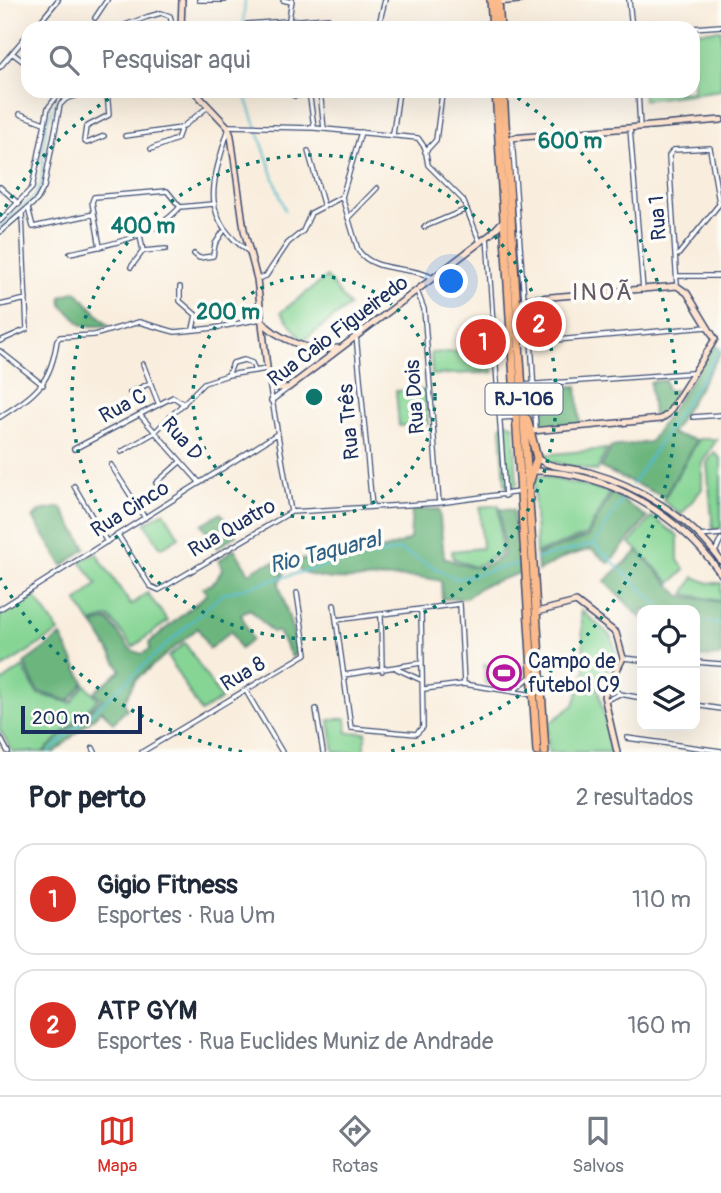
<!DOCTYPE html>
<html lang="pt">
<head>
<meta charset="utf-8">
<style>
	:root { --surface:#fff; --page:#f2f2f3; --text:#1f2937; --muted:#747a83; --line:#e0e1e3; --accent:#d93025 }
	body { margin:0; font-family:Pangolin,sans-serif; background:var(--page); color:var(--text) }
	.controls { position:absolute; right:21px; bottom:21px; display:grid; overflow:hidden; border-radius:14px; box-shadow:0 7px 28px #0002 }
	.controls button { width:63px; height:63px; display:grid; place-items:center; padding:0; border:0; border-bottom:2px solid var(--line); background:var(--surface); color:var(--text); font:35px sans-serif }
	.scale { position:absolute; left:21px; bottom:18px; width:121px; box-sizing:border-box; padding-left:7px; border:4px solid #1b2f5e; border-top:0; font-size:19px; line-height:24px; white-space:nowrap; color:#1b2f5e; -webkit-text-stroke:5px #fdfcf7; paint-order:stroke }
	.you { position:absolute; left:452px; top:282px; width:24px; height:24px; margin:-18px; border:5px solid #fff; border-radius:50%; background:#1a73e8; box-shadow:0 0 0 10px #1a73e833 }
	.badge { display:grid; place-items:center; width:46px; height:46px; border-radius:50%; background:var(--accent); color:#fff; font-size:23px; font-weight:700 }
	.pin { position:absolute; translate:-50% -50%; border:4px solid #fff; box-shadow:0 2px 7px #0006 }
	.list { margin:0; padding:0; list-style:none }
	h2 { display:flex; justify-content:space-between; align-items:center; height:91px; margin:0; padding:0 28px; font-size:30px }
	h2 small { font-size:23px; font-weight:400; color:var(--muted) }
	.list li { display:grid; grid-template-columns:46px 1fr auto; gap:21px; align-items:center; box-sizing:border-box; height:112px; margin:0 14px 14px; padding:0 14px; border:2px solid var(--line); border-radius:21px }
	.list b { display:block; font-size:26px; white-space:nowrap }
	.list p { margin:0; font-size:23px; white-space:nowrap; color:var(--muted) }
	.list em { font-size:23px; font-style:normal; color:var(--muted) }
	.icon { flex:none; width:38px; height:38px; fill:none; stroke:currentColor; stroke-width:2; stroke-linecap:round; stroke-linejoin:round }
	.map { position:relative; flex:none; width:721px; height:752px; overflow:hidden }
	.search { position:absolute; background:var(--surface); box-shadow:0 7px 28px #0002; left:21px; right:21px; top:21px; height:77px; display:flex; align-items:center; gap:18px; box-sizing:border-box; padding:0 24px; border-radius:21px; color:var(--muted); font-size:26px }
	.sheet { height:343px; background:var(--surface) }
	nav { display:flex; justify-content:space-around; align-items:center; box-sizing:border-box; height:98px; border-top:2px solid var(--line); background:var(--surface); font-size:19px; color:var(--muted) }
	nav a { display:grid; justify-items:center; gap:4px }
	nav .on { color:var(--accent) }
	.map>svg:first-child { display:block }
</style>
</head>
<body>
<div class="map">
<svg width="721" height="752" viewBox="0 0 721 752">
	<rect width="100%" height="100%" fill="#fdfcf7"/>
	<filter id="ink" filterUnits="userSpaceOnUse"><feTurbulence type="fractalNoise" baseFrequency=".0143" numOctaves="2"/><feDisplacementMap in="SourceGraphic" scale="14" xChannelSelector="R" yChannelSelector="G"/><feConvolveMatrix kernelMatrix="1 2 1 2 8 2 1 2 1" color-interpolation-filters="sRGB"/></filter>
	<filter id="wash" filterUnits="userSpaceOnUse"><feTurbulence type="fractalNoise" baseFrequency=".00686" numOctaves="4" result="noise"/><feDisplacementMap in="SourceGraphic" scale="28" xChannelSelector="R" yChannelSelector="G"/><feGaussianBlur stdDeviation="1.57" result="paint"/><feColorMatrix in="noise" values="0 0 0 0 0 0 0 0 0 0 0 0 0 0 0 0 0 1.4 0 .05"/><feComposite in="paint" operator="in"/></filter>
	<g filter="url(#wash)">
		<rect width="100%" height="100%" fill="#f9eede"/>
		<path fill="#86d594" stroke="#508279" stroke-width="2" d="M 721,30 L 721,90 L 644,100 L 643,91 L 693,91 L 693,32 Z
			M 327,277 L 349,306 L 303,341 L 281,312 Z
			M 490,350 L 493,372 L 432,375 L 431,353 Z
			M 425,390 L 428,424 L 399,426 L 396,391 Z
			M 506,422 L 514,426 L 517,484 L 511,490 L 505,485 L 501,427 Z
			M 699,439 L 717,439 L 702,463 L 702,489 L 681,515 L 663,501 Z
			M 607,449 L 597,471 L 546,461 L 541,455 Z
			M 714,452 L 721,459 L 721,529 L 713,529 L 707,463 Z
			M 541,476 L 610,492 L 586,535 L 536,553 L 534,481 Z
			M 499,505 L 501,554 L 474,567 L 453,558 L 452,551 L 482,548 L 480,507 Z
			M 164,512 L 179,537 L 161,548 L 145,523 Z
			M 652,517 L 678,536 L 678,560 L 685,570 L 671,583 L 630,543 Z
			M 96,553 L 131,605 L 147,593 L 168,621 L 133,647 L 109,617 L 91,623 L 77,602 L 97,584 L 80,561 Z
			M 694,577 L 709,583 L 721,583 L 721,601 L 684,594 Z
			M 34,595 L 59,632 L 0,669 L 0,615 Z
			M 581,610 L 612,637 L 616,654 L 598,688 L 612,752 L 548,752 L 548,724 L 574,705 L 585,671 Z
			M 185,643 L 221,699 L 201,712 L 168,657 Z
			M 484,665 L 523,665 L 524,680 L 515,687 L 485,683 Z
			M 23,667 L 37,694 L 71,703 L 85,684 L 98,699 L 44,752 L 13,752 L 0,730 L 0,683 Z
			M 346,718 L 347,733 L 366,732 L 364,752 L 334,752 L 329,720 Z"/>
		<path fill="#6cb67e" stroke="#44726e" stroke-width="2" d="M 76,291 L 109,326 L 83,326 L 62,305 L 61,297 Z
			M 715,344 L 721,352 L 671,434 L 697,440 L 664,497 L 601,468 L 611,447 L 650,442 Z
			M 665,380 L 667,391 L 676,390 L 663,414 L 653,416 L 650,382 Z
			M 577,386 L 580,425 L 540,426 L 541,409 L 560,408 L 559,387 Z
			M 612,493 L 647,518 L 609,563 L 591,549 L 565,557 L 538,571 L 537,555 L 587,537 Z
			M 61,507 L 86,548 L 63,566 L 33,518 L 40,511 Z
			M 439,509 L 444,557 C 471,569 479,573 504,555 L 500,509 L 513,510 L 520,573 L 482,586 L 466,598 L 442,599 L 441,581 C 397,569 328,592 295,567 L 286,569 L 279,584 L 299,652 L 292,657 L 278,632 L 272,632 L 250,609 L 241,614 L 252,640 L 240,649 L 231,631 L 209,649 L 198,628 L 135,680 L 124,702 L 127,709 L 113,723 L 102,710 L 55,752 L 43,752 L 102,699 L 94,692 L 121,670 L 93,624 L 108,620 L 131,650 L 142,654 L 150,649 L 149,643 L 207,594 L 203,588 L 216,581 L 222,569 L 219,561 L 234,548 L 249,573 C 272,557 289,561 316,559 C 348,557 381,554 410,539 L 412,510 Z
			M 221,513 L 236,535 L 217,548 L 202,524 Z
			M 638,551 L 680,596 L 721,602 L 721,656 L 695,657 L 695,610 L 642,610 L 642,619 L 605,581 Z
			M 61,636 L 84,682 L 69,701 L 38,692 L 24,663 Z"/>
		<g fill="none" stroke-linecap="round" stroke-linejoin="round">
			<path stroke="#51bbce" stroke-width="2" d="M 243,28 L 245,0
				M 244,91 L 285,210
				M 0,227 L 36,195 L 41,184 C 44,157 40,104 70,91
				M 632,485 L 721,348
				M 594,544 L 664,610
				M 536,559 L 594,544 L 625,495
				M 695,620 L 721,624
				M 49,752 L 222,594 L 324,566 L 400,550 L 457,579 L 521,563"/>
		</g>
	</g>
	<g filter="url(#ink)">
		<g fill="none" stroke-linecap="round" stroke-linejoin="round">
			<g stroke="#3c4c71" stroke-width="6">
				<path id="street" d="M 199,0 L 225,0
					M 283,0 L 291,2
					M 629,0 L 632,28
					M 95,18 L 107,0
					M 289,19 L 292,0
					M 247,24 L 328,18
					M 35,28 L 58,0
					M 117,28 L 147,17 L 161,13 L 170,16 L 173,28
					M 378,28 L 385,0
					M 693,28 L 721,26
					M 12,53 L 28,65
					M 0,67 L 28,34
					M 283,91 L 295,96 L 309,94
					M 309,91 L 314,127
					M 320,91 L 324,129
					M 638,91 L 640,127
					M 504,94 L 536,91
					M 20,114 L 44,123
					M 228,126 L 314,128 L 418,138 L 425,148 L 428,165 L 463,200 L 480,242
					M 630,129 L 643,290
					M 228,131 C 213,181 198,216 248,251
					M 361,132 L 342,197 L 358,250 C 374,274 411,265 433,278
					M 393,134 L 399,91
					M 104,136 L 87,143 L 84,141 L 86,127 L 109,115 L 107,91
					M 125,136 L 181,128 L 209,106
					M 512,138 L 524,299
					M 151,149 L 177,139 L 181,128
					M 308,151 L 324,207
					M 425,152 L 436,140 L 442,94
					M 0,187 L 19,204
					M 180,207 L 213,204
					M 28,208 L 33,227 L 94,214
					M 348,218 L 377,188
					M 0,221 L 32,188 L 48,108 L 61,91
					M 424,227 L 467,209
					M 0,232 L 37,200 L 44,187 L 60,105 L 66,99 L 92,91
					M 140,235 L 143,251
					M 487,237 L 505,496
					M 100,247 L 92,202 L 94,197 L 167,191 L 180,207
					M 70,253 C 108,245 153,238 180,207
					M 194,254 L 199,258 L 213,256 L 215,244 L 223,232
					M 678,255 L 721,202
					M 131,267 L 143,251 L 166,249
					M 678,276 L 721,276
					M 257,279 L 266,276 L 288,243 L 303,231 L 311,213 L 342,197
					M 677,286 L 669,156 L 673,150 L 710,148 L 719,203
					M 180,287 L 180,301 L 196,315 L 193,329
					M 417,291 L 424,309 L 439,503
					M 529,302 L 536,430
					M 0,305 L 26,299
					M 356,335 L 372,507
					M 0,341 L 27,329 L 22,214
					M 533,342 L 707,327
					M 0,351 L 43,385
					M 143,364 L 159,405
					M 228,375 L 233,363 L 244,360 L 252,363 L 255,371
					M 268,376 L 291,512
					M 523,385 L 691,373
					M 130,393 L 150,383
					M 271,401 L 287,389
					M 140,415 L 200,483
					M 0,417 C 36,394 51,384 57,340 L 60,337 L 94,335 L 139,322 L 175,332 L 214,328 L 261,319
					M 693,417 L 721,415
					M 500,418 L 515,417
					M 74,449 L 173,397 L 184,404
					M 121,452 L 154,433 L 204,383 L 228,375 L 267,369
					M 111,465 L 145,518
					M 156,483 L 180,462
					M 74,486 L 107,542
					M 118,535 L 150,586 L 159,590 L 291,512 L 439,503 L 519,492
					M 699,536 L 721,534
					M 715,552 L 721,539
					M 334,605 L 351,728 L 416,734 L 423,727 L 421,610
					M 0,609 L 277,434
					M 381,616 L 382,671
					M 336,620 L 460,604 L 464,684
					M 623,658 L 642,660
					M 695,662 L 721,664
					M 397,669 L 421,680
					M 344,675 L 421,663
					M 424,689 L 464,684 L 534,695
					M 515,690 L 530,677
					M 246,691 L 282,752
					M 620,694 L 642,698
					M 606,700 L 620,694 L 608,684
					M 695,705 L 721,709
					M 316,709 L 323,752
					M 0,737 L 8,752
					M 627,738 L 721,751
					M 93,748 L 95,752
					M 142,752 L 306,654 L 297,593"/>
			</g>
			<g stroke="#3c4c71" stroke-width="8">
				<path id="secondary" d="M 498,2 L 519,0
					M 181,28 L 182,0
					M 194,91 L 228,127 L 231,136 L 244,230 L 257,279 L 268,376 L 278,388 L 288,388 L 491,234 L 504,220
					M 512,138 L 721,120
					M 528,299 L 677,286 L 687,293 L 715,339
					M522.5 303a3.5 3.5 0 1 1 7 0a3.5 3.5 0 1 1-7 0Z
					M 261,320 C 276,339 314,354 337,348
					M 532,431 L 661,419 L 668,414 L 715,339
					M 537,458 C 550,469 572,467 589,472 C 639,486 690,517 721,561
					M 535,471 C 610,472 679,515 721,574
					M 537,612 L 576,602 L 616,633 L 623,658 L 604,696 L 617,752"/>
			</g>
			<g stroke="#3c4c71" stroke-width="10">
				<path id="highway" d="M 491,0 L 493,28
					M 498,0 L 500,28
					M 496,91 L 537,752
					M 503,91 L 545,752
					M 527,419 L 537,458 L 530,481"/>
			</g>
			<use href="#street" stroke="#fff" stroke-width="3.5"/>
			<use href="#secondary" stroke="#fde4d1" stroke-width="5"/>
			<use href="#highway" stroke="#fbbb8c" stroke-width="7"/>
		</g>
	</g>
	<g fill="none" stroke="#0f766e" stroke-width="3.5" stroke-dasharray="3.5 7">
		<circle cx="314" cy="397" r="121"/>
		<circle cx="314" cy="397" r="242"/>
		<path d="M242 752A362 362 0 0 1 0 578M0 216A362 362 0 0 1 119 92M509 92A362 362 0 0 1 386 752"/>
	</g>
	<defs>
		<g id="stadium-ring" transform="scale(1.75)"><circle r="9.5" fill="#fdfcf7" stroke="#b5179e" stroke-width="1.5"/><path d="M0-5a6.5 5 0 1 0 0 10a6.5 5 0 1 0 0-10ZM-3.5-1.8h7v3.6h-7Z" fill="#b5179e"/></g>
	</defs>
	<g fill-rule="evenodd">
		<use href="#stadium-ring" x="504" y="673"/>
	</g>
	<g text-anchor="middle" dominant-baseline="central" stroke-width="7" stroke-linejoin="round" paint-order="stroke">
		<rect fill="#fdfcf7" stroke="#5f6c8c" stroke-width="2" x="485.5" y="383.5" width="77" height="31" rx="5"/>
		<g font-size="19" font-weight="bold" fill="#1b2f5e">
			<text x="524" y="399">RJ-106</text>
		</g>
		<g font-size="21" fill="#1b2f5e" stroke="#fdfcf7">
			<text transform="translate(658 218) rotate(-94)">Rua 1</text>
			<text transform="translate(338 331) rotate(-37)">Rua Caio Figueiredo</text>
			<text transform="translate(415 397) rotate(-94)">Rua Dois</text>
			<text transform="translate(123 406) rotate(-28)">Rua C</text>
			<text transform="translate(349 422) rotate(-95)">Rua Três</text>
			<text transform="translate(182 439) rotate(49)">Rua D</text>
			<text transform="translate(130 509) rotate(-32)">Rua Cinco</text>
			<text transform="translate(232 528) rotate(-30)">Rua Quatro</text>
			<text transform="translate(243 674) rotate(-31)">Rua 8</text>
		</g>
		<g font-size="21" fill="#1b2f5e" stroke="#fdfcf7" text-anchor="start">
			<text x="528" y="661">Campo de<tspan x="528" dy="24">futebol C9</tspan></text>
		</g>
		<g font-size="23" font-style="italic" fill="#2e6085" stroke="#fdfcf7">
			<text transform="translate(325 552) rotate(-14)">Rio Taquaral</text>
		</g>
		<g font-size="24" letter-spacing="2" fill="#645867" stroke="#fdfcf7">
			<text x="603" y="292">INOÃ</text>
		</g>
	</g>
	<circle cx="314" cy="397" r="10" fill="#0f766e" stroke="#fdfcf7" stroke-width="3.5"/>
	<g font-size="21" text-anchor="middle" font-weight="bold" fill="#0f766e" stroke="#fdfcf7" stroke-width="7" stroke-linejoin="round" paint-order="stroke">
		<text x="570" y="148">600 m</text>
		<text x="143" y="233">400 m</text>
		<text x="228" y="319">200 m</text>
	</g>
</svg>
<div class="controls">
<button><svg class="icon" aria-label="locate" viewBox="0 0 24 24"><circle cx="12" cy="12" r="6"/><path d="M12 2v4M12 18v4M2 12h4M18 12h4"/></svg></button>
<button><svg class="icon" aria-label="layers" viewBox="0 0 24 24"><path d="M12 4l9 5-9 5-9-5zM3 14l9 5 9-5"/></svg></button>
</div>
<div class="scale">200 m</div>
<div class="you"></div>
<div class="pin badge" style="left:483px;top:342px">1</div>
<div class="pin badge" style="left:539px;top:324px">2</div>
<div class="search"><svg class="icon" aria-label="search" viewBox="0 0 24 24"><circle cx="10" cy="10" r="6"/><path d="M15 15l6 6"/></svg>Pesquisar aqui</div>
</div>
<section class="sheet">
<h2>Por perto<small>2 resultados</small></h2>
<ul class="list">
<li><span class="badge">1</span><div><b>Gigio Fitness</b><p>Esportes · Rua Um</p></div><em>110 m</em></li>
<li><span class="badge">2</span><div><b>ATP GYM</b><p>Esportes · Rua Euclides Muniz de Andrade</p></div><em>160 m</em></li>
</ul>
</section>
<nav>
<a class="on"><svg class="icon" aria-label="map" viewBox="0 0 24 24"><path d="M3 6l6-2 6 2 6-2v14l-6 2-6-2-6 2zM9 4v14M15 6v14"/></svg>Mapa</a>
<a><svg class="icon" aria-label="directions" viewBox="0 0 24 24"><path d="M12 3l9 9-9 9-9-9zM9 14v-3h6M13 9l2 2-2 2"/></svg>Rotas</a>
<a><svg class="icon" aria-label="saved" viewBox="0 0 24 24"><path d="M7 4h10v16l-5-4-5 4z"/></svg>Salvos</a>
</nav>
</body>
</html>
